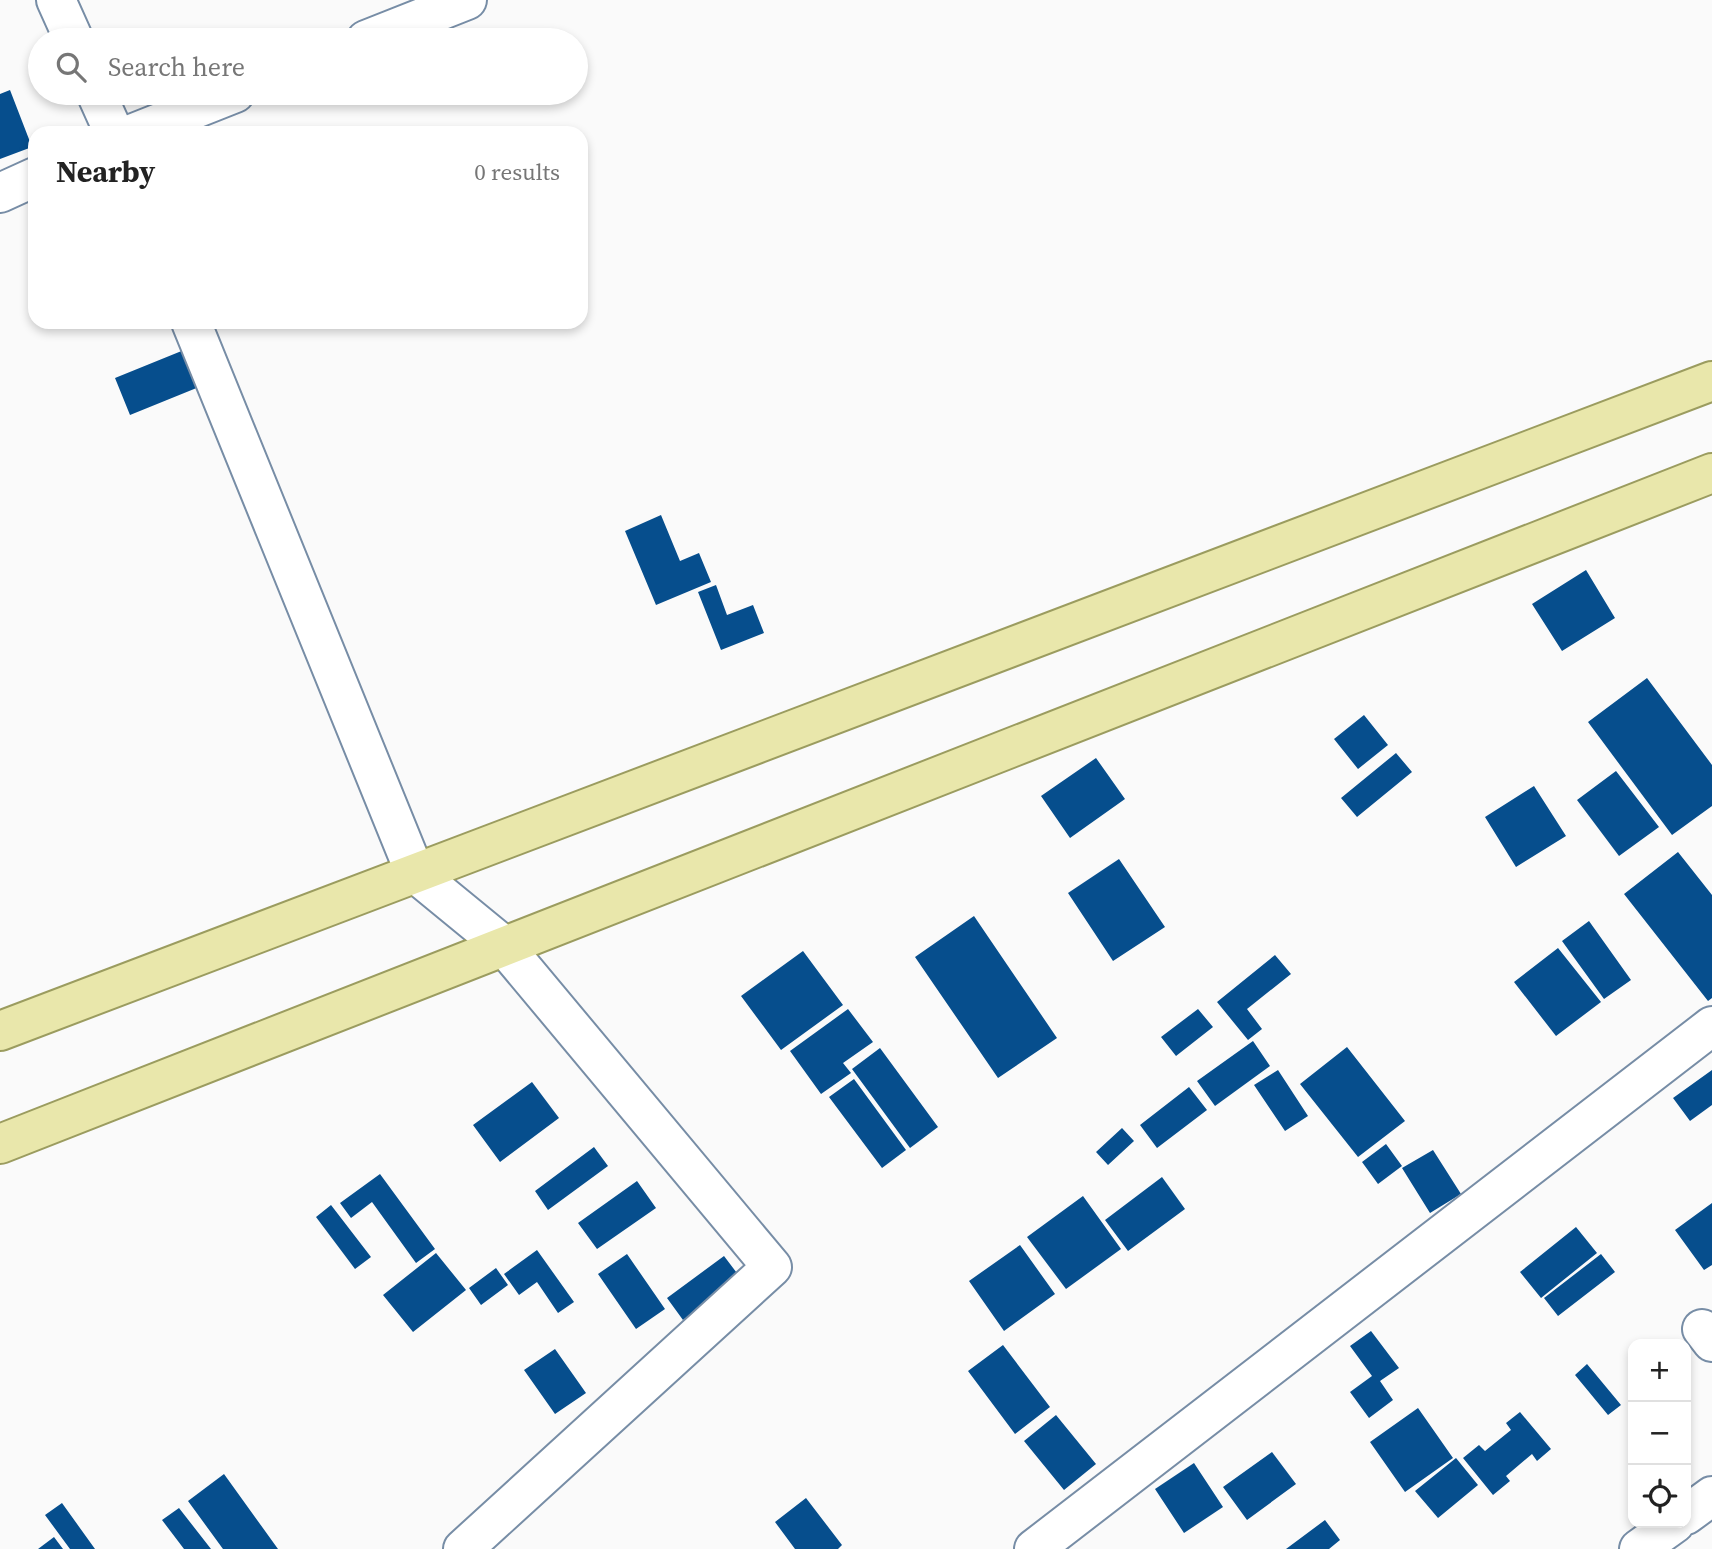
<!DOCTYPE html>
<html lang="en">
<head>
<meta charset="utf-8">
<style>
	:root { --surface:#fff; --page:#f6f6f6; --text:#222; --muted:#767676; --line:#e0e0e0 }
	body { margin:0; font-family:"Source Serif 4",serif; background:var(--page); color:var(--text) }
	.controls { position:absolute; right:21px; bottom:21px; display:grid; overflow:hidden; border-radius:14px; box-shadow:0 4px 10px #0003 }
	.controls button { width:63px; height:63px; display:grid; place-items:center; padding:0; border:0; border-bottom:2px solid var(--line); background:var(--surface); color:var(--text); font:35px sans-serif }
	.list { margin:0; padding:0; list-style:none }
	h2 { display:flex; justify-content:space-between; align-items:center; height:91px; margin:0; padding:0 28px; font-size:30px }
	h2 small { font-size:23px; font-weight:400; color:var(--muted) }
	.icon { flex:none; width:38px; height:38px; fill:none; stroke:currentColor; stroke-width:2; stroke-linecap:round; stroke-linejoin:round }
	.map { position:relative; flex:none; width:1712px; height:1549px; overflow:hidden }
	.search { position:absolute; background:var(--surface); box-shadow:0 4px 10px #0003; left:28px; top:28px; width:560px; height:77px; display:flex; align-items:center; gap:18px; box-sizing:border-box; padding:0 24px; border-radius:38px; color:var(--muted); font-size:26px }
	.panel { position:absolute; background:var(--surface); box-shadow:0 4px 10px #0003; left:28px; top:126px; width:560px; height:203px; border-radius:21px }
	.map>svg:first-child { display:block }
</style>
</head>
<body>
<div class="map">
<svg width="1712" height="1549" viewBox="0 0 1712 1549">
	<rect width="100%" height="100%" fill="#fafafa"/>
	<path fill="#064e8d" d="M 10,90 L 32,147 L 0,159 L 0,94 Z
		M 184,350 L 199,387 L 130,415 L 115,378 Z
		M 661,515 L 680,561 L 699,553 L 711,582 L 656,605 L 625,531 Z
		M 1586,570 L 1615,618 L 1562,651 L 1532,604 Z
		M 716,585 L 727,615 L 753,605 L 764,633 L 721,650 L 698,592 Z
		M 1647,678 L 1712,765 L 1712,806 L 1672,835 L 1588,722 Z
		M 1364,715 L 1388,745 L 1358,769 L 1334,739 Z
		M 1396,753 L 1412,772 L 1357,817 L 1341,798 Z
		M 1096,758 L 1125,799 L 1070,838 L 1041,796 Z
		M 1616,771 L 1659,827 L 1619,856 L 1577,800 Z
		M 1534,786 L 1566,836 L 1516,867 L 1485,817 Z
		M 1678,852 L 1712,895 L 1712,998 L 1708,1001 L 1624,894 Z
		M 1119,859 L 1165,927 L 1113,961 L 1068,893 Z
		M 974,916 L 1057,1038 L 998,1078 L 915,957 Z
		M 1589,921 L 1631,980 L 1604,999 L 1562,941 Z
		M 1558,948 L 1601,1002 L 1556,1036 L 1514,982 Z
		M 803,951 L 843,1005 L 781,1050 L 741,996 Z
		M 1275,955 L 1291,974 L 1247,1009 L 1262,1029 L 1248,1040 L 1217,1002 Z
		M 848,1009 L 873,1042 L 843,1063 L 851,1073 L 821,1094 L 790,1051 Z
		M 1198,1009 L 1213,1027 L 1176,1056 L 1161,1037 Z
		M 1253,1041 L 1270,1066 L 1215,1106 L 1197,1081 Z
		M 1347,1047 L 1405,1121 L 1358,1157 L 1300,1084 Z
		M 880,1048 L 938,1127 L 910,1148 L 852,1069 Z
		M 1278,1070 L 1308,1116 L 1285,1131 L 1254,1085 Z
		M 1712,1070 L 1712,1105 L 1690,1121 L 1673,1098 Z
		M 854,1079 L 906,1150 L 882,1168 L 829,1097 Z
		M 532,1082 L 559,1118 L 500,1162 L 473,1125 Z
		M 1189,1087 L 1207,1110 L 1157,1148 L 1140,1125 Z
		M 1122,1128 L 1134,1141 L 1108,1165 L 1096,1152 Z
		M 1386,1144 L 1402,1166 L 1378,1184 L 1362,1162 Z
		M 594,1147 L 608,1166 L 548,1210 L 535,1191 Z
		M 1433,1150 L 1461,1194 L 1430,1213 L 1402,1168 Z
		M 380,1174 L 435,1249 L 416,1263 L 372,1202 L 351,1218 L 340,1203 Z
		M 1162,1177 L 1185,1209 L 1128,1251 L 1105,1220 Z
		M 637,1181 L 656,1208 L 597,1249 L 578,1223 Z
		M 1083,1196 L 1121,1249 L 1066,1289 L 1027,1237 Z
		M 1712,1203 L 1712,1265 L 1704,1270 L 1675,1230 Z
		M 331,1205 L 371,1257 L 355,1269 L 316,1217 Z
		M 1576,1227 L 1597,1253 L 1541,1298 L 1520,1272 Z
		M 1020,1245 L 1055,1294 L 1004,1331 L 969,1281 Z
		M 537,1250 L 574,1302 L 558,1313 L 537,1282 L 519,1295 L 504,1274 Z
		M 436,1253 L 466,1290 L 413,1332 L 383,1295 Z
		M 627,1254 L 665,1309 L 636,1329 L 598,1274 Z
		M 1601,1254 L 1615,1272 L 1558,1316 L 1544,1298 Z
		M 724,1256 L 746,1285 L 727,1288 L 683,1320 L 667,1298 Z
		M 496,1268 L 508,1285 L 481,1305 L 469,1288 Z
		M 1371,1331 L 1399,1368 L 1380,1381 L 1393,1400 L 1369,1418 L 1350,1392 L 1372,1376 L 1350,1346 Z
		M 1003,1345 L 1050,1407 L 1015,1434 L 968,1371 Z
		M 555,1349 L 586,1393 L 555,1414 L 524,1370 Z
		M 1587,1364 L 1621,1405 L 1608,1415 L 1575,1375 Z
		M 1418,1408 L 1453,1458 L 1405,1492 L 1370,1442 Z
		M 1520,1412 L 1551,1449 L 1537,1461 L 1532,1454 L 1506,1476 L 1510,1481 L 1493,1495 L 1463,1458 L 1479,1445 L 1485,1451 L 1511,1430 L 1506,1423 Z
		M 1056,1415 L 1096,1464 L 1064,1490 L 1024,1441 Z
		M 1272,1452 L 1296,1484 L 1247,1520 L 1223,1487 Z
		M 1456,1458 L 1478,1485 L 1438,1518 L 1415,1491 Z
		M 1194,1463 L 1223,1507 L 1184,1533 L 1155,1489 Z
		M 224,1474 L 278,1549 L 223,1549 L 188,1501 Z
		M 806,1498 L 842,1545 L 838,1549 L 795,1549 L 775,1522 Z
		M 62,1503 L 95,1549 L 70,1549 L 45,1515 Z
		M 179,1508 L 211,1549 L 184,1549 L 162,1520 Z
		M 1325,1520 L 1340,1540 L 1329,1549 L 1286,1549 Z
		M 54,1537 L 63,1549 L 38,1549 Z"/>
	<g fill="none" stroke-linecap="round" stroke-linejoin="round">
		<g stroke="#778da6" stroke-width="42">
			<path id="minor" d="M 56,0 L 74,40
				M 366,40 L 467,0
				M 96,93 L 114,133
				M 134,133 L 235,93
				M 0,193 L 35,177
				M 191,322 L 415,873 L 504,946 L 772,1267 L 463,1549
				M 1702,1329 L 1712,1342
				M 1686,1515 L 1712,1496
				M 1034,1549 L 1712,1026
				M 1639,1549 L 1675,1523"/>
		</g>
		<g stroke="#9b9c5f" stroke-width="42">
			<path id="major" d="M 0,1031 L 1712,381
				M 0,1144 L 1712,473"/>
		</g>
		<use href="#minor" stroke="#fff" stroke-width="38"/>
		<use href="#major" stroke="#e9e7ab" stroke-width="38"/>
	</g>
</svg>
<div class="controls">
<button>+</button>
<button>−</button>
<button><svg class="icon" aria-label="locate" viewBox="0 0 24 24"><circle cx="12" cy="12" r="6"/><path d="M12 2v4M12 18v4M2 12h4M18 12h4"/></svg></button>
</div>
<div class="search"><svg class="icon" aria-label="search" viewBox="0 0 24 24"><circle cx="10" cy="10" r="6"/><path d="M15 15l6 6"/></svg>Search here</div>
<section class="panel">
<h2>Nearby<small>0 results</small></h2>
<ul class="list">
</ul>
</section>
</div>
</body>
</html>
